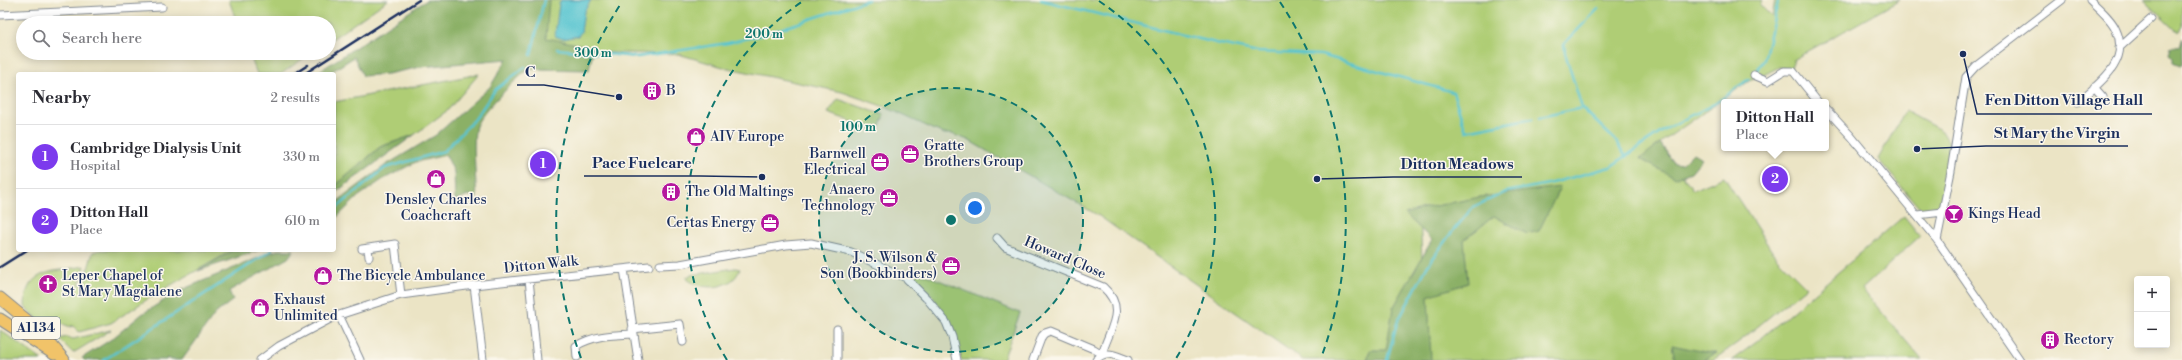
<!DOCTYPE html>
<html lang="en">
<head>
<meta charset="utf-8">
<style>
	:root { --surface:#fff; --page:#f7f7f7; --text:#2b2b33; --muted:#7c7c81; --line:#e1e1e2; --accent:#7c3aed }
	body { margin:0; font-family:"Libre Bodoni",serif; background:var(--page); color:var(--text) }
	.controls { position:absolute; right:12px; bottom:12px; display:grid; overflow:hidden; border-radius:4px; box-shadow:0 2px 10px #0003 }
	.controls button { width:36px; height:36px; display:grid; place-items:center; padding:0; border:0; border-bottom:1px solid var(--line); background:var(--surface); color:var(--text); font:20px sans-serif }
	.you { position:absolute; left:975px; top:208px; width:14px; height:14px; margin:-10px; border:3px solid #fff; border-radius:50%; background:#1a73e8; box-shadow:0 0 0 6px #1a73e833 }
	.badge { display:grid; place-items:center; width:26px; height:26px; border-radius:50%; background:var(--accent); color:#fff; font-size:13px; font-weight:700 }
	.pin { position:absolute; translate:-50% -50%; border:2px solid #fff; box-shadow:0 1px 4px #0006 }
	.popup { position:absolute; left:1721px; top:99px; width:108px; height:52px; box-sizing:border-box; display:grid; place-content:center; border-radius:4px; background:var(--surface); filter:drop-shadow(0 1px 3px #0005); font-size:13px; white-space:nowrap; color:var(--muted) }
	.popup b { font-size:15px; color:var(--text) }
	.popup::after { content:''; position:absolute; left:50%; top:100%; margin-left:-8px; border:8px solid transparent; border-top-color:var(--surface) }
	.list { margin:0; padding:0; list-style:none }
	h2 { display:flex; justify-content:space-between; align-items:center; height:52px; margin:0; padding:0 16px; font-size:17px }
	h2 small { font-size:13px; font-weight:400; color:var(--muted) }
	.list li { display:grid; grid-template-columns:26px 1fr auto; gap:12px; align-items:center; box-sizing:border-box; height:64px; padding:0 16px; border-top:1px solid var(--line) }
	.list b { display:block; font-size:15px; white-space:nowrap }
	.list p { margin:0; font-size:13px; white-space:nowrap; color:var(--muted) }
	.list em { font-size:13px; font-style:normal; color:var(--muted) }
	.icon { flex:none; width:22px; height:22px; fill:none; stroke:currentColor; stroke-width:2; stroke-linecap:round; stroke-linejoin:round }
	.map { position:relative; flex:none; width:2182px; height:360px; overflow:hidden }
	.search { position:absolute; background:var(--surface); box-shadow:0 2px 10px #0003; left:16px; top:16px; width:320px; height:44px; display:flex; align-items:center; gap:10px; box-sizing:border-box; padding:0 14px; border-radius:22px; color:var(--muted); font-size:15px }
	.panel { position:absolute; background:var(--surface); box-shadow:0 2px 10px #0003; left:16px; top:72px; width:320px; height:180px; border-radius:4px }
	.map>svg:first-child { display:block }
</style>
</head>
<body>
<div class="map">
<svg width="2182" height="360" viewBox="0 0 2182 360">
	<rect width="100%" height="100%" fill="#fbf7ec"/>
	<filter id="ink" filterUnits="userSpaceOnUse"><feTurbulence type="fractalNoise" baseFrequency=".025" numOctaves="2"/><feDisplacementMap in="SourceGraphic" scale="8" xChannelSelector="R" yChannelSelector="G"/><feConvolveMatrix kernelMatrix="1 2 1 2 8 2 1 2 1" color-interpolation-filters="sRGB"/></filter>
	<filter id="wash" filterUnits="userSpaceOnUse"><feTurbulence type="fractalNoise" baseFrequency=".012" numOctaves="4" result="noise"/><feDisplacementMap in="SourceGraphic" scale="16" xChannelSelector="R" yChannelSelector="G"/><feGaussianBlur stdDeviation="0.9" result="paint"/><feColorMatrix in="noise" values="0 0 0 0 0 0 0 0 0 0 0 0 0 0 0 0 0 1.4 0 .05"/><feComposite in="paint" operator="in"/></filter>
	<g filter="url(#wash)">
		<rect width="100%" height="100%" fill="#ebe4c5"/>
		<path fill="#afcd74" stroke="#657e69" fill-rule="evenodd" d="M 229,0 L 388,0 L 329,41 L 329,23 L 237,23 Z
			M 432,0 L 1762,0 L 1760,5 L 1772,17 L 1775,0 L 1900,0 L 1794,59 L 1790,70 L 1779,67 L 1758,78 L 1759,74 L 1660,143 L 1693,190 L 1724,177 L 1775,256 L 1806,287 L 1740,341 L 1713,360 L 1384,360 L 1386,351 L 1371,350 L 1367,360 L 1303,360 L 1099,216 L 968,140 L 952,134 L 944,134 L 885,107 L 842,92 L 723,67 L 678,54 L 575,52 ZM 1479,198 L 1422,263 L 1420,209 Z
			M 2144,0 L 2182,0 L 2182,27 L 2178,32 Z
			M 249,53 L 311,53 L 281,74 L 257,74 Z
			M 479,74 L 448,110 L 414,135 L 380,147 L 334,187 L 334,102 Z
			M 838,99 L 884,115 L 878,131 L 828,113 Z
			M 1905,111 L 1942,131 L 1951,146 L 1947,174 L 1940,203 L 1932,210 L 1921,210 L 1878,159 Z
			M 1904,216 L 1920,236 L 1862,289 L 1922,360 L 1732,360 L 1758,341 Z
			M 100,250 L 233,250 L 157,293 L 111,323 L 79,332 L 72,325 L 71,327 L 62,324 L 49,330 L 25,307 C 24,268 55,272 85,266 L 79,285 L 84,282 L 93,252 Z
			M 735,268 L 740,269 C 733,290 701,292 686,278 L 690,275 Z
			M 919,272 L 1020,313 L 1003,360 L 961,360 C 950,321 945,307 915,278 Z
			M 0,330 L 42,360 L 0,360 Z
			M 111,330 L 73,353 L 59,339 L 67,337 L 73,339 Z"/>
		<path fill="#8bb066" stroke="#537062" d="M 427,0 L 549,0 L 546,38 L 594,47 L 589,70 L 528,69 C 516,80 481,112 476,126 C 472,140 476,182 477,198 L 468,195 L 455,201 L 454,172 L 446,155 L 416,162 L 382,180 L 359,196 L 334,220 L 334,204 L 386,165 L 436,135 L 490,87 L 507,59 L 421,67 L 387,74 L 363,76 L 354,57 L 328,74 L 315,74 Z
			M 2182,37 L 2182,65 L 2180,66 L 2173,63 L 2173,58 L 2169,54 L 2171,46 L 2179,47 Z
			M 414,135 L 336,192 L 334,194 L 334,187 L 380,147 Z
			M 1660,143 L 1674,163 L 1682,164 L 1693,153 L 1702,159 L 1691,172 L 1675,178 L 1640,159 Z
			M 1560,187 L 1539,231 L 1527,234 L 1494,216 L 1464,240 L 1468,283 L 1428,296 L 1431,360 L 1367,360 L 1370,350 L 1386,350 L 1393,308 L 1432,240 L 1405,214 L 1420,209 L 1480,197 Z
			M 233,250 L 259,250 L 198,271 Z
			M 277,250 L 294,250 L 288,258 L 229,291 L 233,300 L 215,314 L 182,360 L 171,360 L 168,358 L 166,360 L 84,360 L 82,358 L 113,338 L 142,314 L 181,290 Z
			M 1672,345 L 1710,353 L 1716,353 L 1704,360 L 1675,360 Z"/>
		<path fill="#59c5d0" stroke="#3a7a97" d="M 561,0 L 591,0 L 584,12 L 581,32 L 578,36 L 563,39 L 555,36 L 559,4 Z"/>
		<g fill="none" stroke-linecap="round" stroke-linejoin="round">
			<path stroke="#59c5d0" stroke-width="2.5" d="M 1041,0 L 1216,43 L 1258,52 L 1321,55 L 1453,92 L 1466,131 L 1533,118
				M 557,49 L 637,57 L 728,43 L 762,35 L 868,0
				M 531,55 L 544,0
				M 1755,73 L 1764,60 L 1778,2
				M 1582,108 L 1565,53 L 1564,44 L 1598,9
				M 1540,117 L 1582,108 L 1615,140 L 1626,157
				M 334,210 L 385,168 L 444,151 L 475,119 L 495,90 L 525,67
				M 104,360 L 272,250
				M 1387,360 L 1397,323 L 1427,267 L 1448,237 L 1473,207 L 1506,192 L 1548,184 L 1610,167 L 1669,127 L 1716,103 L 1749,79"/>
		</g>
	</g>
	<g filter="url(#ink)">
		<g fill="none" stroke-linecap="round" stroke-linejoin="round">
			<g stroke="#838a92" stroke-width="9">
				<path id="street" d="M 0,15 L 162,7
					M 2119,48 L 2151,19
					M 1754,75 L 1768,81 L 1784,71 L 1793,71 L 1818,102
					M 2094,87 L 2103,97
					M 2078,102 C 2098,84 2131,62 2116,30 C 2112,19 2098,8 2090,0
					M 1826,109 L 1851,136 L 1937,240 L 2020,360
					M 1917,215 L 1943,212
					M 997,238 L 1005,247 L 1103,287 C 1128,309 1109,329 1102,354 L 1094,349 L 1051,331 L 1045,333 L 1042,336 L 1033,360
					M 1937,240 L 1951,171 L 1966,77 L 1976,66 L 2062,0
					M 368,248 L 369,257
					M 362,249 L 395,244 L 401,295
					M 660,265 L 680,264 L 786,245 L 811,243 L 851,252 L 906,278 L 927,299 L 946,322 L 952,337 L 957,360
					M 624,269 L 638,360
					M 529,279 L 537,360
					M 474,285 L 483,360
					M 339,315 L 360,360
					M 632,329 L 680,324 L 683,342
					M 577,357 L 576,346 C 594,335 612,335 633,334
					M 260,360 L 279,346 L 336,316 L 401,295 L 474,285 L 649,266
					M 837,360 L 837,329
					M 1096,360 C 1106,349 1116,356 1128,360"/>
			</g>
			<g stroke="#838a92" stroke-width="13">
				<path id="primary" d="M 0,298 L 40,331 L 64,360
					M 0,319 L 54,354"/>
			</g>
			<use href="#street" stroke="#fff" stroke-width="7"/>
			<use href="#primary" stroke="#f1c369" stroke-width="11"/>
			<path stroke="#1b2f5e" stroke-width="2.5" d="M 294,74 L 308,65
				M 304,74 L 419,0
				M 0,267 L 27,250"/>
		</g>
	</g>
	<circle cx="951" cy="220" r="132" fill="#0f766e" fill-opacity=".12"/>
	<g fill="none" stroke="#0f766e" stroke-width="2" stroke-dasharray="7 5">
		<circle cx="951" cy="220" r="132"/>
		<path d="M727 360A264 264 0 0 1 803 1M1099 1A264 264 0 0 1 1175 360"/>
		<path d="M581 358A395 395 0 0 1 622 2M1280 2A395 395 0 0 1 1321 358"/>
	</g>
	<defs>
		<g id="building-disc" transform="scale(1)"><circle r="9.5" fill="#b5179e" stroke="#fbf7ec"/><path d="M-4-6H4V6H1V3H-1V6H-4ZM-2.5-4.3h1.7v1.8h-1.7ZM.8-4.3h1.7v1.8H.8ZM-2.5-1h1.7V.8h-1.7ZM.8-1h1.7V.8H.8Z" fill="#fff"/></g>
		<g id="shop-disc" transform="scale(1)"><circle r="9.5" fill="#b5179e" stroke="#fbf7ec"/><path d="M-5-2.5h2.3a2.7 3.5 0 0 1 5.4 0H5L5.5 6h-11ZM-1.5-2.5h3a1.5 2.3 0 0 0-3 0Z" fill="#fff"/></g>
		<g id="office-disc" transform="scale(1)"><circle r="9.5" fill="#b5179e" stroke="#fbf7ec"/><path d="M-6-3h4V-5.5h4V-3h4V5H-6ZM-1-4.5V-3h2v-1.5ZM-6 0V1H6V0Z" fill="#fff"/></g>
		<g id="bar-disc" transform="scale(1)"><circle r="9.5" fill="#b5179e" stroke="#fbf7ec"/><path d="M-6-5H6L.8 .8V4.5H3.5V6h-7V4.5H-.8V.8Z" fill="#fff"/></g>
		<g id="church-disc" transform="scale(1)"><circle r="9.5" fill="#b5179e" stroke="#fbf7ec"/><path d="M-1.2-6h2.4v3.5h3.3v2.4h-3.3V6h-2.4V-.1h-3.3v-2.4h3.3Z" fill="#fff"/></g>
	</defs>
	<g fill-rule="evenodd">
		<use href="#building-disc" x="652" y="91"/>
		<use href="#shop-disc" x="696" y="137"/>
		<use href="#office-disc" x="910" y="154"/>
		<use href="#office-disc" x="880" y="162"/>
		<use href="#shop-disc" x="436" y="179"/>
		<use href="#building-disc" x="671" y="192"/>
		<use href="#office-disc" x="889" y="198"/>
		<use href="#bar-disc" x="1954" y="214"/>
		<use href="#office-disc" x="770" y="223"/>
		<use href="#office-disc" x="951" y="266"/>
		<use href="#shop-disc" x="323" y="276"/>
		<use href="#church-disc" x="48" y="284"/>
		<use href="#shop-disc" x="260" y="308"/>
		<use href="#building-disc" x="2050" y="340"/>
	</g>
	<g text-anchor="middle" dominant-baseline="central" stroke-width="3" stroke-linejoin="round" paint-order="stroke">
		<rect fill="#fbf7ec" stroke="#5e6b89" stroke-width="1" x="12" y="317" width="48" height="22" rx="3"/>
		<g font-size="13" font-weight="bold" fill="#1b2f5e">
			<text x="36" y="328">A1134</text>
		</g>
		<g font-size="14" fill="#1b2f5e" stroke="#fbf7ec" text-anchor="start">
			<text x="666" y="91">B</text>
			<text x="710" y="137">AIV Europe</text>
			<text x="924" y="146">Gratte<tspan x="924" dy="16">Brothers Group</tspan></text>
			<text x="866" y="154" text-anchor="end">Barnwell<tspan x="866" dy="16">Electrical</tspan></text>
			<text x="875" y="190" text-anchor="end">Anaero<tspan x="875" dy="16">Technology</tspan></text>
			<text x="685" y="192">The Old Maltings</text>
			<text x="436" y="200" text-anchor="middle">Densley Charles<tspan x="436" dy="16">Coachcraft</tspan></text>
			<text x="1968" y="214">Kings Head</text>
			<text x="756" y="223" text-anchor="end">Certas Energy</text>
			<text x="937" y="258" text-anchor="end">J. S. Wilson &amp;<tspan x="937" dy="16">Son (Bookbinders)</tspan></text>
			<text x="62" y="276">Leper Chapel of<tspan x="62" dy="16">St Mary Magdalene</tspan></text>
			<text x="337" y="276">The Bicycle Ambulance</text>
			<text x="274" y="300">Exhaust<tspan x="274" dy="16">Unlimited</tspan></text>
			<text x="2064" y="340">Rectory</text>
		</g>
		<g font-size="14" fill="#1b2f5e" stroke="#fbf7ec">
			<text transform="translate(1065 258) rotate(23)">Howard Close</text>
			<text transform="translate(541 265) rotate(-6)">Ditton Walk</text>
		</g>
	</g>
	<circle cx="951" cy="220" r="6" fill="#0f766e" stroke="#fbf7ec" stroke-width="2"/>
	<g font-size="12" text-anchor="middle" font-weight="bold" fill="#0f766e" stroke="#fbf7ec" stroke-width="3" stroke-linejoin="round" paint-order="stroke">
		<text x="764" y="38">200 m</text>
		<text x="593" y="57">300 m</text>
		<text x="858" y="131">100 m</text>
	</g>
	<path fill="none" stroke="#1b2f5e" stroke-width="1.5" d="M619 97L544 85H517M1963 54L1977 114H2152M1917 149L1986 146H2128M762 177L700 176H584M1317 179L1393 177H1522"/>
	<g fill="#1b2f5e" stroke="#fbf7ec" stroke-width="1.5">
		<circle cx="619" cy="97" r="4"/>
		<circle cx="1963" cy="54" r="4"/>
		<circle cx="1917" cy="149" r="4"/>
		<circle cx="762" cy="177" r="4"/>
		<circle cx="1317" cy="179" r="4"/>
	</g>
	<g font-size="15" text-anchor="middle" font-weight="bold" fill="#1b2f5e" stroke="#fbf7ec" stroke-width="3" stroke-linejoin="round" paint-order="stroke">
		<text x="530" y="77">C</text>
		<text x="2064" y="105">Fen Ditton Village Hall</text>
		<text x="2057" y="138">St Mary the Virgin</text>
		<text x="642" y="168">Pace Fuelcare</text>
		<text x="1457" y="169">Ditton Meadows</text>
	</g>
</svg>
<div class="controls">
<button>+</button>
<button>−</button>
</div>
<div class="you"></div>
<div class="pin badge" style="left:543px;top:164px">1</div>
<div class="pin badge" style="left:1775px;top:179px">2</div>
<div class="popup"><b>Ditton Hall</b>Place</div>
<div class="search"><svg class="icon" aria-label="search" viewBox="0 0 24 24"><circle cx="10" cy="10" r="6"/><path d="M15 15l6 6"/></svg>Search here</div>
<section class="panel">
<h2>Nearby<small>2 results</small></h2>
<ul class="list">
<li><span class="badge">1</span><div><b>Cambridge Dialysis Unit</b><p>Hospital</p></div><em>330 m</em></li>
<li><span class="badge">2</span><div><b>Ditton Hall</b><p>Place</p></div><em>610 m</em></li>
</ul>
</section>
</div>
</body>
</html>
